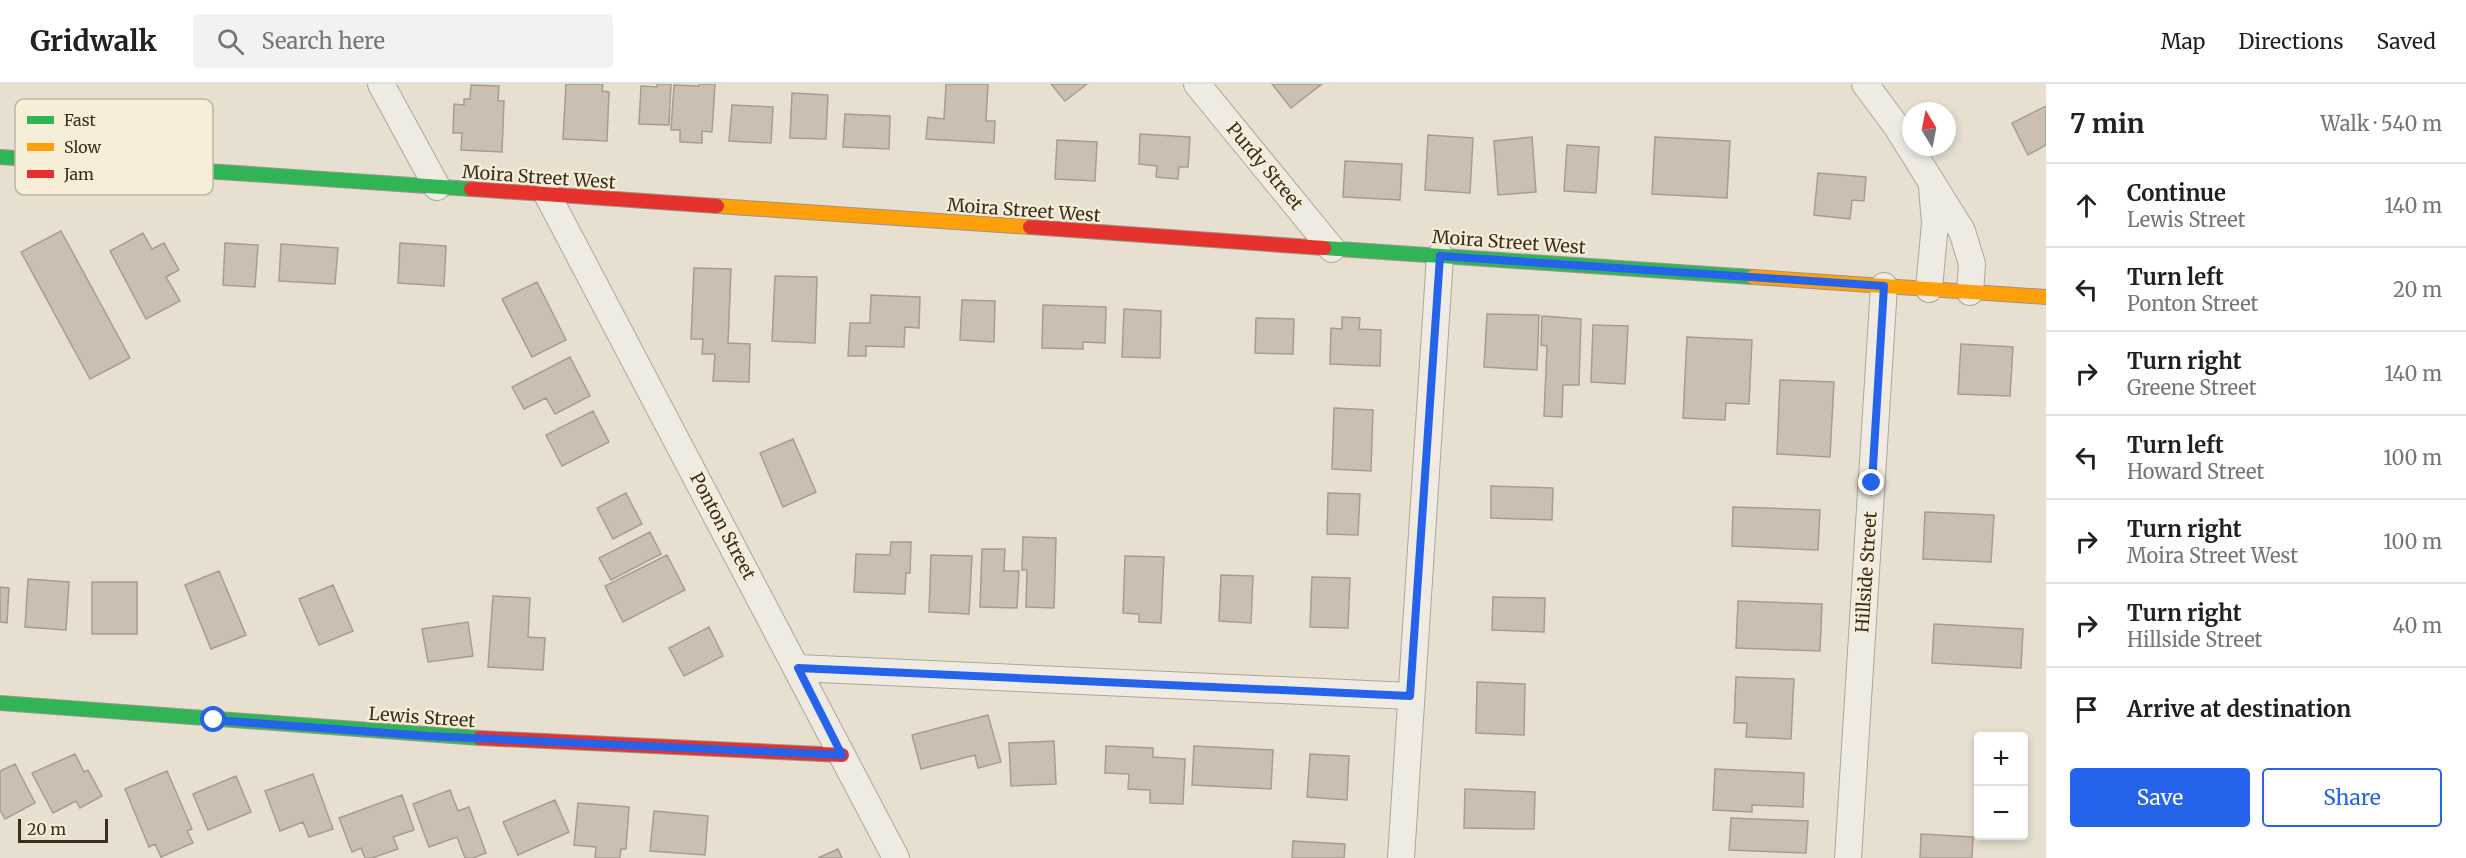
<!DOCTYPE html>
<html lang="en">
<head>
<meta charset="utf-8">
<style>
	:root { --surface:#fff; --page:#f2f2f2; --text:#202124; --muted:#757577; --line:#e0e0e0; --accent:#2563eb }
	body { margin:0; font-family:Merriweather,serif; background:var(--page); color:var(--text) }
	.controls { position:absolute; right:18px; bottom:18px; display:grid; overflow:hidden; border-radius:6px; box-shadow:0 3px 9px #0003 }
	.controls button { width:54px; height:54px; display:grid; place-items:center; padding:0; border:0; border-bottom:2px solid var(--line); background:var(--surface); color:var(--text); font:30px sans-serif }
	.compass { position:absolute; left:1902px; top:18px; width:54px; height:54px; border-radius:50%; background:var(--surface); box-shadow:0 3px 9px #0003; rotate:350deg }
	.scale { position:absolute; left:18px; bottom:15px; width:90px; box-sizing:border-box; padding-left:6px; border:3px solid #3d2e20; border-top:0; font-size:16px; line-height:21px; white-space:nowrap; color:#3d2e20; -webkit-text-stroke:4px #f7eed8; paint-order:stroke }
	.stop { position:absolute; width:18px; height:18px; margin:-14px; border:4px solid #2563eb; border-radius:50%; background:#fff }
	.stop.end { background:#2563eb; border-color:#fff; box-shadow:0 2px 6px #0008 }
	.list { margin:0; padding:0; list-style:none }
	h2 { display:flex; justify-content:space-between; align-items:center; height:78px; margin:0; padding:0 24px; font-size:26px }
	h2 small { font-size:20px; font-weight:400; color:var(--muted) }
	.list li { display:grid; grid-template-columns:39px 1fr auto; gap:18px; align-items:center; box-sizing:border-box; height:84px; padding:0 24px; border-top:2px solid var(--line) }
	.list b { display:block; font-size:22px; white-space:nowrap }
	.list p { margin:0; font-size:20px; white-space:nowrap; color:var(--muted) }
	.list em { font-size:20px; font-style:normal; color:var(--muted) }
	.actions { display:flex; gap:12px; padding:18px 24px }
	.actions a { flex:1; padding:14px 0; border:2px solid var(--accent); border-radius:6px; text-align:center; font-size:21px; color:var(--accent) }
	.actions .main { background:var(--accent); color:#fff }
	.icon { flex:none; width:33px; height:33px; fill:none; stroke:currentColor; stroke-width:2; stroke-linecap:round; stroke-linejoin:round }
	.map { position:relative; flex:none; width:2046px; height:774px; overflow:hidden }
	header { display:flex; align-items:center; gap:36px; box-sizing:border-box; height:84px; padding:0 30px; background:var(--surface); border-bottom:2px solid var(--line) }
	header strong { font-size:28px }
	nav { display:flex; gap:33px; margin-inline-start:auto; font-size:21px }
	.search { width:420px; height:54px; background:var(--page); display:flex; align-items:center; gap:15px; box-sizing:border-box; padding:0 21px; border-radius:6px; color:var(--muted); font-size:22px }
	main { display:flex }
	aside { flex:1; background:var(--surface) }
	.map>svg:first-child { display:block }
</style>
</head>
<body>
<header>
<strong>Gridwalk</strong>
<div class="search"><svg class="icon" aria-label="search" viewBox="0 0 24 24"><circle cx="10" cy="10" r="6"/><path d="M15 15l6 6"/></svg>Search here</div>
<nav><a>Map</a><a>Directions</a><a>Saved</a></nav>
</header>
<main>
<div class="map">
<svg width="2046" height="774" viewBox="0 0 2046 774">
	<rect width="100%" height="100%" fill="#e7e0d1"/>
	<path fill="#cbbfb2" stroke="#a89c90" stroke-width="1.5" d="M 566,0 L 603,0 L 602,7 L 609,8 L 607,57 L 563,55 Z
		M 657,0 L 671,0 L 669,41 L 639,40 L 641,2 L 657,3 Z
		M 699,0 L 715,0 L 712,48 L 702,47 L 702,59 L 680,58 L 680,46 L 671,46 L 674,1 L 699,2 Z
		M 946,0 L 988,0 L 986,37 L 995,37 L 994,59 L 926,55 L 928,33 L 944,35 Z
		M 1051,0 L 1087,0 L 1065,17 Z
		M 1272,0 L 1322,0 L 1291,24 Z
		M 471,1 L 499,2 L 498,17 L 504,17 L 502,68 L 461,66 L 462,49 L 453,49 L 454,20 L 464,21 L 464,15 L 470,15 Z
		M 792,9 L 828,11 L 826,55 L 790,54 Z
		M 732,21 L 773,23 L 771,59 L 729,57 Z
		M 2046,22 L 2046,61 L 2028,71 L 2012,39 Z
		M 845,30 L 890,32 L 889,65 L 843,63 Z
		M 1140,50 L 1190,53 L 1188,83 L 1179,83 L 1178,95 L 1156,93 L 1157,82 L 1139,80 Z
		M 1428,51 L 1473,54 L 1470,109 L 1425,106 Z
		M 1532,53 L 1536,108 L 1498,111 L 1494,57 Z
		M 1655,53 L 1730,57 L 1727,114 L 1652,110 Z
		M 1057,56 L 1097,58 L 1095,97 L 1055,95 Z
		M 1567,61 L 1599,63 L 1596,109 L 1564,107 Z
		M 1345,77 L 1402,80 L 1400,116 L 1343,113 Z
		M 1818,89 L 1866,93 L 1864,117 L 1852,116 L 1850,135 L 1814,131 Z
		M 61,147 L 130,274 L 90,295 L 21,168 Z
		M 143,149 L 152,165 L 164,159 L 179,186 L 166,193 L 180,217 L 146,235 L 110,167 Z
		M 225,159 L 258,161 L 255,203 L 223,201 Z
		M 400,159 L 446,162 L 444,202 L 398,199 Z
		M 281,160 L 338,164 L 335,200 L 279,197 Z
		M 694,184 L 731,185 L 728,259 L 750,260 L 749,298 L 713,297 L 715,270 L 702,270 L 703,255 L 691,255 Z
		M 775,192 L 817,193 L 815,259 L 772,257 Z
		M 537,198 L 566,256 L 532,273 L 502,215 Z
		M 871,211 L 920,213 L 919,244 L 905,243 L 904,263 L 866,262 L 866,272 L 848,272 L 850,239 L 870,239 Z
		M 962,216 L 995,217 L 994,258 L 960,256 Z
		M 1043,221 L 1106,223 L 1105,259 L 1083,258 L 1083,265 L 1042,264 Z
		M 1124,225 L 1161,227 L 1160,274 L 1122,273 Z
		M 1487,230 L 1539,231 L 1537,286 L 1484,283 Z
		M 1542,232 L 1581,235 L 1579,301 L 1563,301 L 1562,333 L 1544,332 L 1547,262 L 1541,261 Z
		M 1342,233 L 1360,234 L 1359,245 L 1381,246 L 1380,282 L 1330,280 L 1331,244 L 1342,245 Z
		M 1256,234 L 1294,235 L 1293,270 L 1255,269 Z
		M 1593,241 L 1628,242 L 1625,300 L 1591,298 Z
		M 1687,253 L 1752,256 L 1749,320 L 1726,319 L 1725,336 L 1683,334 Z
		M 1961,260 L 2013,263 L 2010,312 L 1958,310 Z
		M 570,273 L 590,312 L 555,330 L 546,314 L 524,325 L 512,303 Z
		M 1780,296 L 1834,298 L 1830,373 L 1777,370 Z
		M 1334,324 L 1373,326 L 1371,387 L 1332,385 Z
		M 593,327 L 609,358 L 562,382 L 546,351 Z
		M 793,355 L 816,408 L 783,423 L 760,369 Z
		M 1491,402 L 1553,404 L 1552,436 L 1491,434 Z
		M 626,409 L 642,440 L 613,455 L 597,424 Z
		M 1328,409 L 1360,410 L 1358,451 L 1327,450 Z
		M 1733,423 L 1820,426 L 1818,466 L 1732,462 Z
		M 1925,428 L 1994,431 L 1991,478 L 1923,475 Z
		M 650,448 L 661,470 L 611,496 L 599,474 Z
		M 1023,453 L 1056,454 L 1054,524 L 1026,523 L 1027,486 L 1022,486 Z
		M 891,458 L 911,458 L 910,489 L 906,489 L 905,510 L 854,508 L 856,470 L 890,471 Z
		M 982,465 L 1005,465 L 1004,487 L 1019,487 L 1017,524 L 980,523 Z
		M 667,471 L 685,506 L 623,538 L 605,502 Z
		M 931,471 L 972,472 L 969,530 L 929,528 Z
		M 1125,472 L 1164,473 L 1161,539 L 1139,538 L 1139,530 L 1123,529 Z
		M 219,487 L 246,551 L 211,565 L 185,501 Z
		M 1221,491 L 1253,492 L 1251,539 L 1219,537 Z
		M 1312,493 L 1350,494 L 1348,544 L 1310,543 Z
		M 28,495 L 69,498 L 66,546 L 25,543 Z
		M 92,498 L 137,498 L 137,550 L 92,550 Z
		M 333,501 L 353,547 L 319,561 L 299,515 Z
		M 0,503 L 9,504 L 7,539 L 0,538 Z
		M 493,512 L 530,514 L 528,553 L 545,554 L 543,586 L 488,583 Z
		M 1493,513 L 1545,514 L 1544,548 L 1492,546 Z
		M 1738,517 L 1822,520 L 1820,567 L 1736,564 Z
		M 468,538 L 473,572 L 428,578 L 422,545 Z
		M 1934,540 L 2023,545 L 2021,584 L 1932,579 Z
		M 709,543 L 723,572 L 684,592 L 669,564 Z
		M 1736,593 L 1794,595 L 1791,655 L 1746,653 L 1747,639 L 1734,639 Z
		M 1477,598 L 1525,600 L 1524,651 L 1476,649 Z
		M 988,631 L 1001,678 L 978,684 L 975,671 L 921,685 L 912,651 Z
		M 1054,657 L 1056,700 L 1011,702 L 1009,659 Z
		M 1106,662 L 1153,664 L 1153,673 L 1185,675 L 1183,720 L 1150,719 L 1150,706 L 1128,705 L 1129,690 L 1105,689 Z
		M 1194,662 L 1273,666 L 1271,705 L 1192,701 Z
		M 75,670 L 84,688 L 88,686 L 102,712 L 80,724 L 76,717 L 53,729 L 32,689 Z
		M 1310,670 L 1349,672 L 1347,716 L 1307,713 Z
		M 15,680 L 35,719 L 5,735 L 0,726 L 0,687 Z
		M 1715,685 L 1804,689 L 1803,723 L 1752,721 L 1752,728 L 1713,726 Z
		M 167,687 L 192,745 L 187,747 L 193,759 L 161,773 L 155,760 L 149,763 L 125,705 Z
		M 313,690 L 333,745 L 309,753 L 303,738 L 280,747 L 265,707 Z
		M 236,692 L 251,728 L 208,746 L 193,710 Z
		M 1465,705 L 1535,708 L 1534,745 L 1464,744 Z
		M 450,706 L 458,727 L 469,723 L 486,769 L 473,774 L 465,774 L 457,753 L 429,763 L 413,720 Z
		M 402,711 L 414,746 L 393,753 L 398,765 L 372,774 L 365,774 L 361,764 L 352,768 L 339,734 Z
		M 555,716 L 569,748 L 518,771 L 503,738 Z
		M 578,719 L 629,723 L 626,765 L 621,765 L 620,774 L 595,774 L 596,763 L 574,761 Z
		M 654,727 L 708,732 L 705,771 L 650,767 Z
		M 1731,734 L 1808,737 L 1806,769 L 1729,766 Z
		M 1921,750 L 1973,753 L 1972,774 L 1920,774 Z
		M 1293,757 L 1345,760 L 1344,774 L 1292,774 Z
		M 838,765 L 842,774 L 818,774 Z"/>
	<g fill="none" stroke-linecap="round" stroke-linejoin="round">
		<g stroke="#ada599" stroke-width="28">
			<path id="street" d="M 381,0 L 437,103
				M 1197,0 L 1332,165
				M 1865,0 L 1897,43 L 1962,147 L 1972,180 L 1970,208
				M 548,112 L 896,774
				M 1929,205 L 1935,139 L 1932,103
				M 798,584 L 1410,612
				M 1401,774 L 1440,172
				M 1848,774 L 1884,202"/>
		</g>
		<g stroke="#9c958a" stroke-width="16">
			<path id="fast" d="M 0,73 L 471,105
				M 1324,164 L 1753,193
				M 0,619 L 480,654"/>
		</g>
		<g stroke="#9c958a" stroke-width="16">
			<path id="slow" d="M 717,122 L 1030,143
				M 1753,193 L 2046,213"/>
		</g>
		<g stroke="#9c958a" stroke-width="16">
			<path id="jam" d="M 471,105 L 717,122
				M 1030,143 L 1324,164
				M 480,654 L 842,671"/>
		</g>
		<use href="#street" stroke="#efebe3" stroke-width="26"/>
		<use href="#fast" stroke="#30b455" stroke-width="14"/>
		<use href="#slow" stroke="#ff9f0a" stroke-width="14"/>
		<use href="#jam" stroke="#e5322d" stroke-width="14"/>
	</g>
	<g fill="none" stroke-linecap="round" stroke-linejoin="round">
		<path stroke="#2563eb" stroke-width="8" d="M 214,636 L 428,652 L 842,671 L 798,584 L 1410,612 L 1440,172 L 1884,202 L 1872,399"/>
	</g>
	<g text-anchor="middle" dominant-baseline="central" stroke-width="4.5" stroke-linejoin="round" paint-order="stroke">
		<g font-size="18" fill="#3d2e20" stroke="#f7eed8">
			<text transform="translate(1265 82) rotate(50)">Purdy Street</text>
			<text transform="translate(539 93) rotate(4)">Moira Street West</text>
			<text transform="translate(1024 126) rotate(4)">Moira Street West</text>
			<text transform="translate(1509 158) rotate(4)">Moira Street West</text>
			<text transform="translate(723 442) rotate(62)">Ponton Street</text>
			<text transform="translate(1866 488) rotate(-86)">Hillside Street</text>
			<text transform="translate(422 633) rotate(4)">Lewis Street</text>
		</g>
	</g>
	<rect x="15" y="15" width="198" height="96" rx="9" fill="#f7eed8" stroke="#bfb4a1" stroke-width="1.5"/>
	<rect x="27" y="32" width="27" height="8" fill="#30b455"/>
	<rect x="27" y="59" width="27" height="8" fill="#ff9f0a"/>
	<rect x="27" y="86" width="27" height="8" fill="#e5322d"/>
	<g font-size="16" fill="#3d2e20">
		<text x="64" y="42">Fast</text>
		<text x="64" y="69">Slow</text>
		<text x="64" y="96">Jam</text>
	</g>
</svg>
<div class="controls">
<button>+</button>
<button>−</button>
</div>
<svg class="compass" viewBox="-18 -18 36 36"><path d="M0-13l5 13h-10z" fill="#e53935"/><path d="M0 13l5-13h-10z" fill="#757577"/></svg>
<div class="scale">20 m</div>
<div class="stop" style="left:214px;top:636px"></div>
<div class="stop end" style="left:1872px;top:399px"></div>
</div>
<aside>
<h2>7 min<small>Walk · 540 m</small></h2>
<ul class="list">
<li><svg class="icon" aria-label="ahead" viewBox="0 0 24 24"><path d="M12 20V5M6 11l6-6 6 6"/></svg><div><b>Continue</b><p>Lewis Street</p></div><em>140 m</em></li>
<li><svg class="icon" aria-label="left" viewBox="0 0 24 24"><path d="M17 20v-9H6M10 6l-5 5 5 5"/></svg><div><b>Turn left</b><p>Ponton Street</p></div><em>20 m</em></li>
<li><svg class="icon" aria-label="right" viewBox="0 0 24 24"><path d="M7 20v-9h11M14 6l5 5-5 5"/></svg><div><b>Turn right</b><p>Greene Street</p></div><em>140 m</em></li>
<li><svg class="icon" aria-label="left" viewBox="0 0 24 24"><path d="M17 20v-9H6M10 6l-5 5 5 5"/></svg><div><b>Turn left</b><p>Howard Street</p></div><em>100 m</em></li>
<li><svg class="icon" aria-label="right" viewBox="0 0 24 24"><path d="M7 20v-9h11M14 6l5 5-5 5"/></svg><div><b>Turn right</b><p>Moira Street West</p></div><em>100 m</em></li>
<li><svg class="icon" aria-label="right" viewBox="0 0 24 24"><path d="M7 20v-9h11M14 6l5 5-5 5"/></svg><div><b>Turn right</b><p>Hillside Street</p></div><em>40 m</em></li>
<li><svg class="icon" aria-label="arrive" viewBox="0 0 24 24"><path d="M6 21V4h12l-3 4 3 4H6"/></svg><div><b>Arrive at destination</b></div></li>
</ul>
<div class="actions"><a class="main">Save</a><a>Share</a></div>
</aside>
</main>
</body>
</html>
